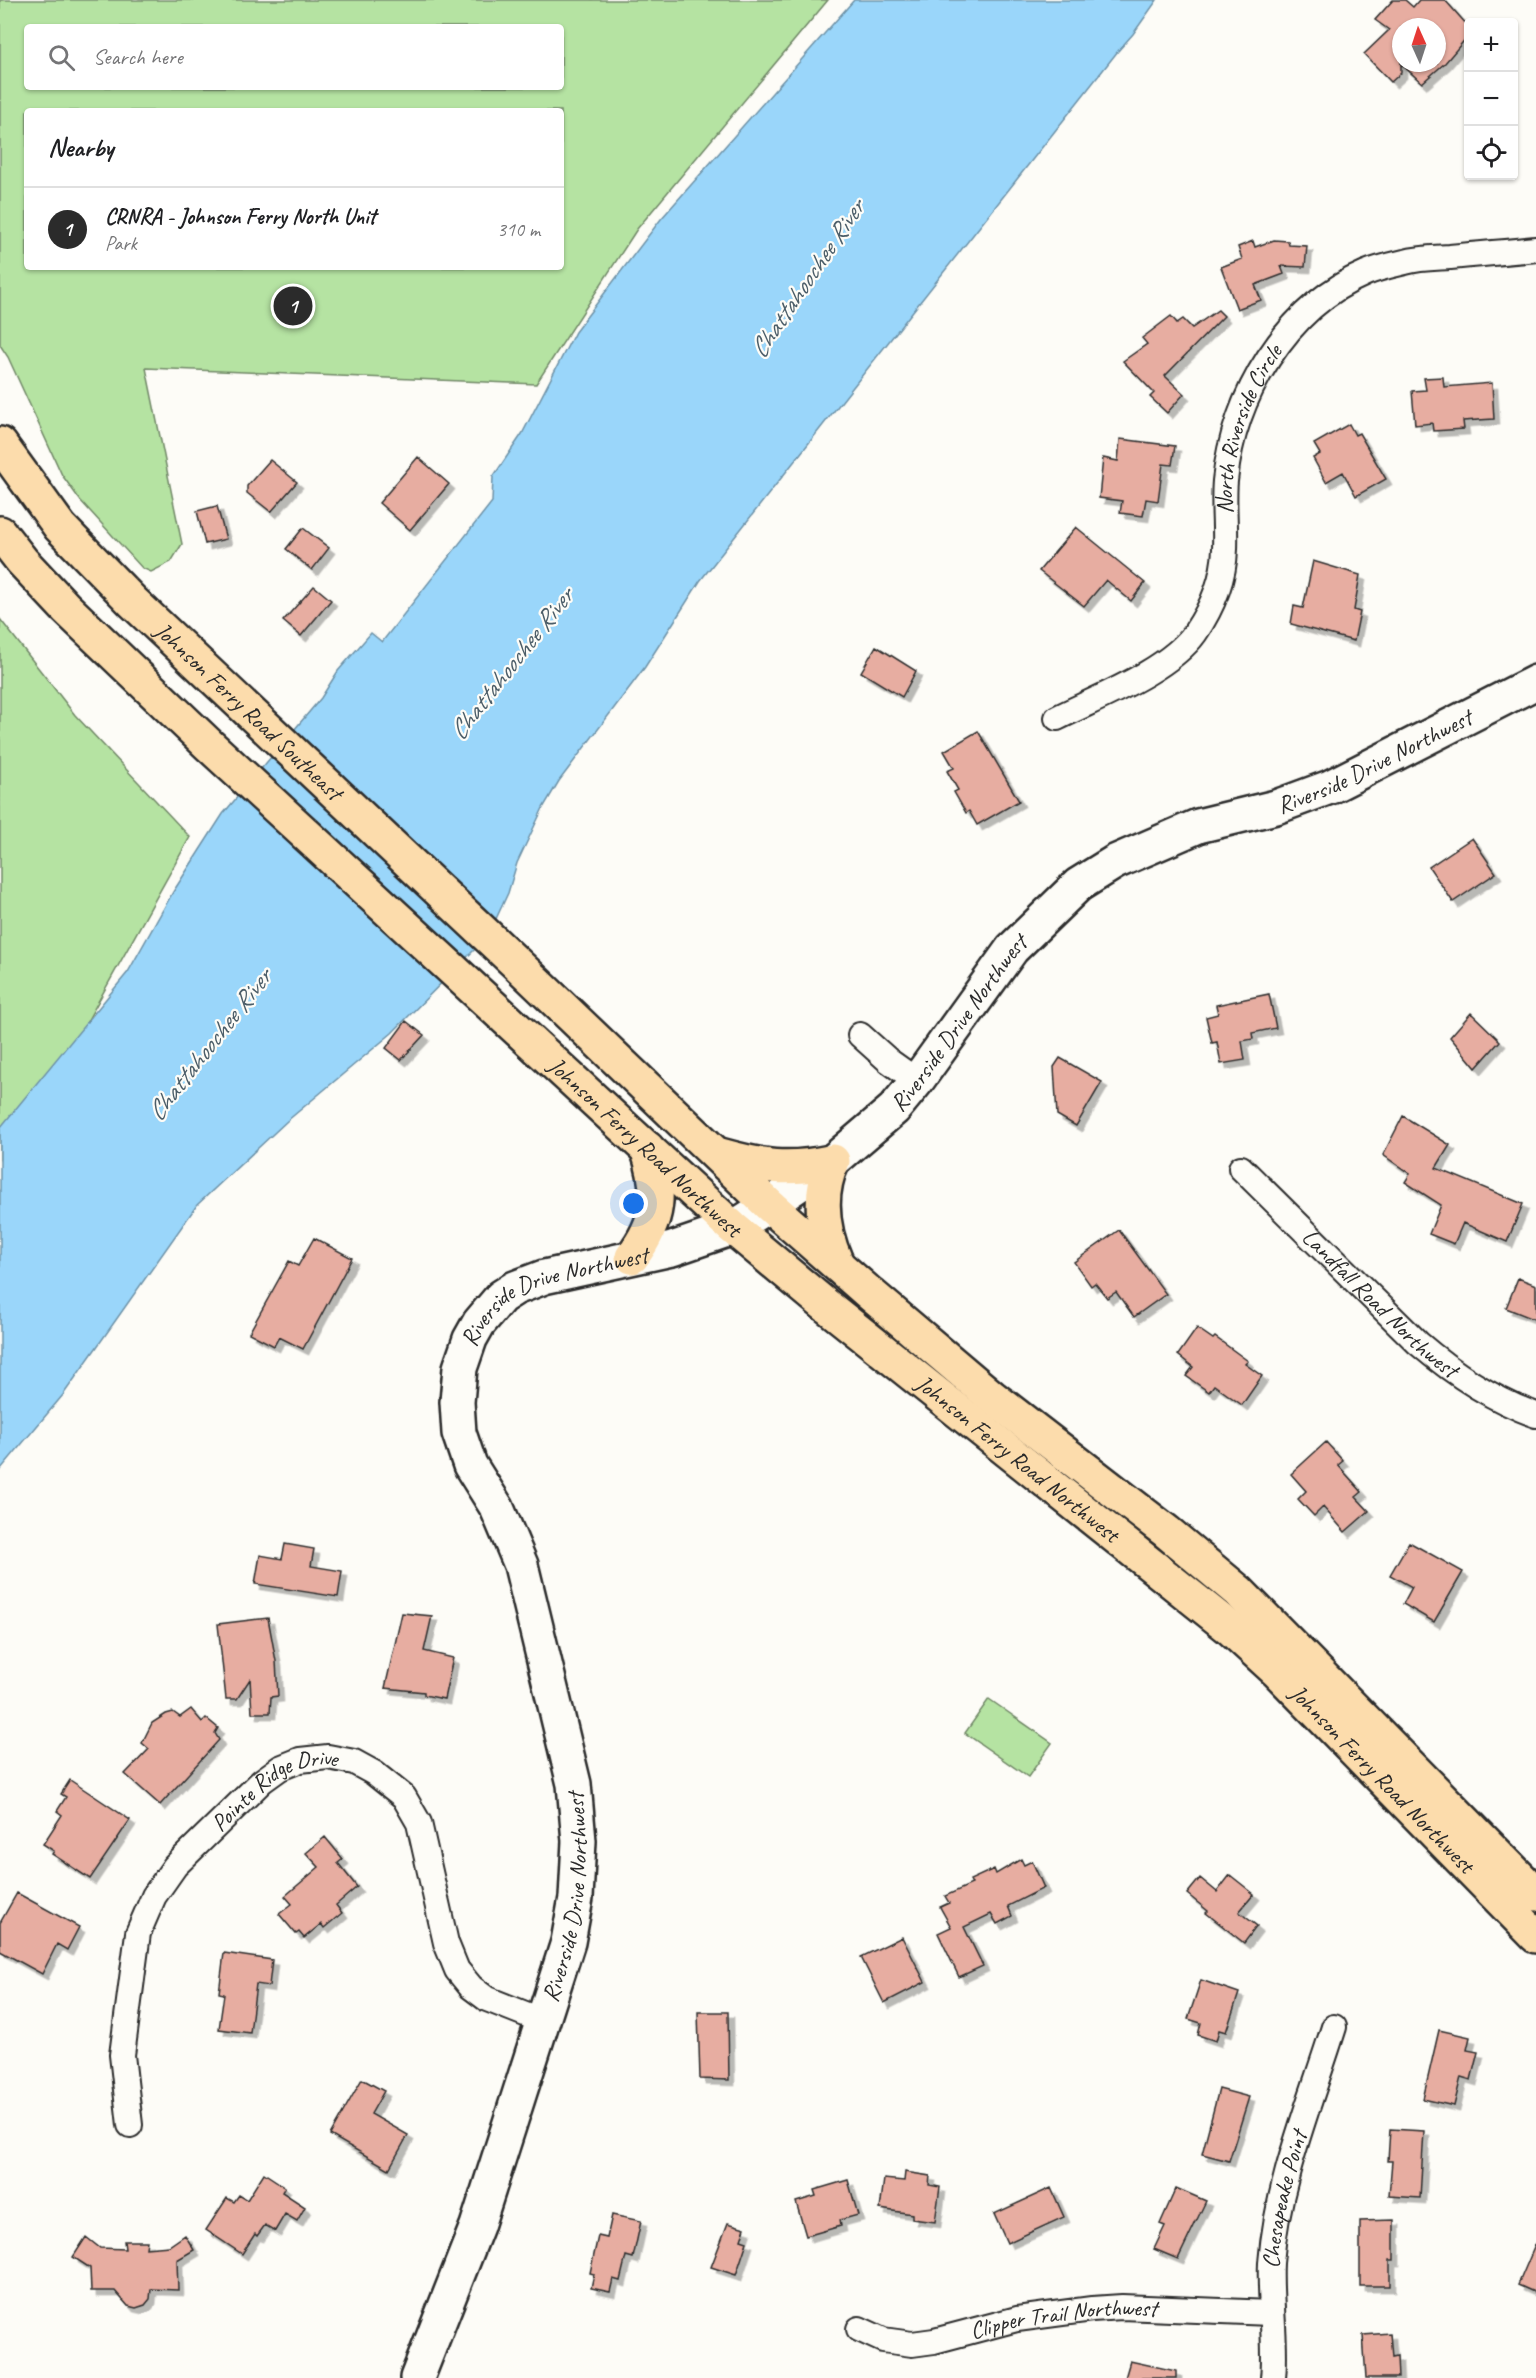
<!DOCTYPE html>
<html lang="en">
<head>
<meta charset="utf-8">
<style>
	:root { --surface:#fff; --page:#f2f2f2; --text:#202124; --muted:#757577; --line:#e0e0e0; --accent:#2b2b2b }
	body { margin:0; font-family:Caveat,sans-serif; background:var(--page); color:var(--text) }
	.controls { position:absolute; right:18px; top:18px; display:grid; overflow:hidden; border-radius:6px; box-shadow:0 2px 4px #0004 }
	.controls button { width:54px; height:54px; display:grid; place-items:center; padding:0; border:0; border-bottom:2px solid var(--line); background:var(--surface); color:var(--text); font:30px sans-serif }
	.compass { position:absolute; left:1392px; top:18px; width:54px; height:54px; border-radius:50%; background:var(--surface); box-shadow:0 2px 4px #0004; rotate:357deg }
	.you { position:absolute; left:634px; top:1204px; width:21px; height:21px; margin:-15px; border:4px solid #fff; border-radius:50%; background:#1a73e8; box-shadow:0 0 0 9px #1a73e833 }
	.badge { display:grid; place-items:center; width:39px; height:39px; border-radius:50%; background:var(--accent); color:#fff; font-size:20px; font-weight:700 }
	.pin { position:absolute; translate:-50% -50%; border:3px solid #fff; box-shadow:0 2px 6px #0006 }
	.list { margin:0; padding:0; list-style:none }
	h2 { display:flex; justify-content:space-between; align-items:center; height:78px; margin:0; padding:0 24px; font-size:26px }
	h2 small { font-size:20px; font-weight:400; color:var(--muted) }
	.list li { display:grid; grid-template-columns:39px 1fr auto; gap:18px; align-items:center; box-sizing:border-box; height:84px; padding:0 24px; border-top:2px solid var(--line) }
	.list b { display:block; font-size:22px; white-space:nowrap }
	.list p { margin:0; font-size:20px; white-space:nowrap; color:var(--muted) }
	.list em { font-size:20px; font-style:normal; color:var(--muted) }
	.icon { flex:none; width:33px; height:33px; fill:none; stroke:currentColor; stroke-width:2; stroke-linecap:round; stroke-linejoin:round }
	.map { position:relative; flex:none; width:1536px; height:2378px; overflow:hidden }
	.search { position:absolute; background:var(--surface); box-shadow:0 2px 4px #0004; left:24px; top:24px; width:540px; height:66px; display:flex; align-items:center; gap:15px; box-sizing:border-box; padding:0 21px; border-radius:6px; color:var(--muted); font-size:22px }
	.panel { position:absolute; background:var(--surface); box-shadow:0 2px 4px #0004; left:24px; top:108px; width:540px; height:162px; border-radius:6px }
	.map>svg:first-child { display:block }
</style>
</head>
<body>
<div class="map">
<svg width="1536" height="2378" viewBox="0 0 1536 2378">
	<defs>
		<filter id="shadow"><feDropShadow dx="5.5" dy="5.5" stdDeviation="0" flood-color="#0004"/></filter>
	</defs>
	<rect width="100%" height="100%" fill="#fdfcf7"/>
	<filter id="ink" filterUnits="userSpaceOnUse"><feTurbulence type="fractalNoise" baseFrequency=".0167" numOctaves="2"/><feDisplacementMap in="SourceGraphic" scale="12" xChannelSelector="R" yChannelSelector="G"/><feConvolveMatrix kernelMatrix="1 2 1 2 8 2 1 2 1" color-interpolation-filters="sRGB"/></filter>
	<g filter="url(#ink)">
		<path fill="#b5e3a2" stroke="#708766" stroke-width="1.5" fill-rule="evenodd" d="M 0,0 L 828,0 L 637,229 L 536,384 L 146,368 L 182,544 L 171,562 L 151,572 L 142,568 L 80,500 L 62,475 L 8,357 L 0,345 ZM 27,27 L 561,27 L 561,87 L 27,87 ZM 27,111 L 561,111 L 561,267 L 27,267 Z
			M 0,619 L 75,715 L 190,837 L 31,1122 L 0,1159 Z
			M 989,1699 L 1052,1743 L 1028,1777 L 965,1733 Z"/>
		<path fill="#9ad6fa" stroke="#6e92a7" stroke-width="1.5" d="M 854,0 L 1157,0 L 1133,34 L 1118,51 L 700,581 L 645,667 L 559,781 L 543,808 L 517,863 L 508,893 L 495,921 L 478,946 L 392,1033 L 287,1121 L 197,1205 L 63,1395 L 0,1470 L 0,1128 L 128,972 L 173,892 L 223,814 L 321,698 L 338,671 L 371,633 L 382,642 L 492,502 L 493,477 L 522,434 L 575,332 L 661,219 Z"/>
		<path fill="#e7ada1" stroke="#2b2b2b" stroke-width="1.5" fill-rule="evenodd" filter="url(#shadow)" d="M 1393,0 L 1405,0 L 1413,7 L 1419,0 L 1445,0 L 1468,26 L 1468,36 L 1445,63 L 1422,83 L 1401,64 L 1401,73 L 1391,82 L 1364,54 L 1389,30 L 1375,20 ZM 1401,27 L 1437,27 L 1437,63 L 1401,63 Z
			M 1274,240 L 1288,241 L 1289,245 L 1307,246 L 1305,267 L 1281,266 L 1284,274 L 1255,285 L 1261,300 L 1237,309 L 1221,267 L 1242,259 L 1238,247 L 1253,241 L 1255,247 Z
			M 1218,310 L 1224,316 L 1165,376 L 1184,394 L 1167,413 L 1150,397 L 1154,393 L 1123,361 L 1147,344 L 1142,338 L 1171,316 L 1177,323 L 1183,319 L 1192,328 Z
			M 1443,377 L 1444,387 L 1492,383 L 1494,419 L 1463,421 L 1464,429 L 1433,431 L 1432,423 L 1415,425 L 1412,391 L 1426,390 L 1424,378 Z
			M 1349,424 L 1355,435 L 1359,433 L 1386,479 L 1356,496 L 1343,472 L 1326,482 L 1313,458 L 1320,454 L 1314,444 Z
			M 1120,439 L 1175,446 L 1172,465 L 1163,464 L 1158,501 L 1146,499 L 1143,516 L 1120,513 L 1122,501 L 1099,498 L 1103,458 L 1118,461 Z
			M 418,457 L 449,484 L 410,530 L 379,503 Z
			M 270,460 L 297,482 L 271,512 L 247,493 L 247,486 Z
			M 217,506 L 226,539 L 205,544 L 197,511 Z
			M 1076,527 L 1145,583 L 1131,601 L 1106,580 L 1084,606 L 1039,571 Z
			M 303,528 L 329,548 L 312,570 L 286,549 Z
			M 1313,561 L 1360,575 L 1354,610 L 1360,612 L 1354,641 L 1291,624 L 1294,606 L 1303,608 Z
			M 314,586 L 331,600 L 301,636 L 283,621 Z
			M 876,646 L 916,671 L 902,697 L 861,672 Z
			M 978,731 L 1019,801 L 977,825 L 969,811 L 966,813 L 954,792 L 958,790 L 947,771 L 954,768 L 944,751 Z
			M 1472,838 L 1496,873 L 1453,902 L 1429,867 Z
			M 1269,994 L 1276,1028 L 1252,1033 L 1253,1039 L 1242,1041 L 1245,1060 L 1221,1064 L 1217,1042 L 1212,1043 L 1206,1017 L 1218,1014 L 1216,1005 Z
			M 1471,1013 L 1500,1041 L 1476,1068 L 1450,1037 Z
			M 406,1021 L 424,1035 L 401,1060 L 386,1048 Z
			M 1060,1058 L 1102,1082 L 1076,1126 L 1057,1115 L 1054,1067 Z
			M 1403,1116 L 1450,1145 L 1436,1168 L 1523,1204 L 1507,1242 L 1463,1223 L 1454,1244 L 1429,1234 L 1441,1205 L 1405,1182 L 1410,1174 L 1383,1155 Z
			M 1119,1230 L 1166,1294 L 1134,1317 L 1116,1292 L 1107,1298 L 1095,1283 L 1091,1286 L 1074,1262 Z
			M 314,1238 L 352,1258 L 303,1349 L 279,1337 L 274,1346 L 249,1333 L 289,1261 L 298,1266 Z
			M 1518,1278 L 1536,1285 L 1536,1320 L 1506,1308 Z
			M 1197,1328 L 1213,1339 L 1215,1337 L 1248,1361 L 1245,1364 L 1262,1376 L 1242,1405 L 1214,1385 L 1209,1392 L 1186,1376 L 1193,1367 L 1178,1355 Z
			M 1326,1442 L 1343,1461 L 1338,1465 L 1362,1492 L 1356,1497 L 1369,1511 L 1345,1532 L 1323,1507 L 1314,1516 L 1298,1499 L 1306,1491 L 1291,1474 Z
			M 1409,1542 L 1463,1572 L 1434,1622 L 1403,1604 L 1412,1587 L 1390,1575 Z
			M 285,1544 L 314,1549 L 311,1566 L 342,1571 L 338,1597 L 255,1584 L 260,1555 L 282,1559 Z
			M 402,1613 L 432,1616 L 424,1651 L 453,1658 L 444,1699 L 424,1695 L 424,1692 L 385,1688 Z
			M 268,1618 L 276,1661 L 278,1696 L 271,1697 L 270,1713 L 252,1713 L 250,1679 L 237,1699 L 226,1699 L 218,1624 Z
			M 191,1709 L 202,1722 L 206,1718 L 218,1728 L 215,1733 L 219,1740 L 160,1805 L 125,1774 L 149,1749 L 142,1743 L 152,1723 L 166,1714 L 173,1712 L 180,1717 Z
			M 70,1780 L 130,1820 L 90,1879 L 52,1854 L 54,1851 L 43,1844 L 62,1815 L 57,1811 L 66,1797 L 61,1794 Z
			M 325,1837 L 343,1859 L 338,1863 L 357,1887 L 336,1905 L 342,1913 L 324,1928 L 321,1924 L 304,1938 L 299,1932 L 296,1934 L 279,1914 L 292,1904 L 285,1896 L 319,1867 L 306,1853 Z
			M 1021,1859 L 1024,1865 L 1032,1861 L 1044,1888 L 1008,1906 L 1012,1916 L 997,1924 L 991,1914 L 964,1927 L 983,1966 L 959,1977 L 938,1933 L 951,1927 L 940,1907 L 949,1903 L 945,1896 L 972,1884 L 970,1880 L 994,1869 L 996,1874 Z
			M 1230,1875 L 1254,1894 L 1239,1912 L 1257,1926 L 1244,1943 L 1206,1913 L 1208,1911 L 1187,1894 L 1200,1878 L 1217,1892 Z
			M 17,1893 L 79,1927 L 67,1950 L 57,1944 L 42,1974 L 0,1951 L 0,1923 Z
			M 902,1937 L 925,1982 L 884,2003 L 861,1957 Z
			M 224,1953 L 272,1960 L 269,1986 L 256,1984 L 250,2033 L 219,2029 L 224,1994 L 219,1993 Z
			M 1201,1980 L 1239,1993 L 1226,2032 L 1219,2030 L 1216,2041 L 1198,2035 L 1201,2023 L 1188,2019 Z
			M 698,2012 L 728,2012 L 729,2080 L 700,2079 Z
			M 1439,2030 L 1470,2037 L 1467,2050 L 1478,2052 L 1471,2080 L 1461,2077 L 1454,2106 L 1423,2099 Z
			M 362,2079 L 384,2091 L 371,2114 L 408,2135 L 389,2169 L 330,2135 Z
			M 1219,2089 L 1249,2097 L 1229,2161 L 1202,2154 Z
			M 1390,2129 L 1424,2131 L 1420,2198 L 1389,2196 L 1392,2161 L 1388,2161 Z
			M 905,2172 L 930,2176 L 929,2185 L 940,2187 L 935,2222 L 912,2219 L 912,2214 L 880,2209 L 884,2179 L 904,2181 Z
			M 264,2173 L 285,2187 L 282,2192 L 305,2207 L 297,2221 L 285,2214 L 275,2231 L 265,2225 L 257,2236 L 255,2234 L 242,2254 L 206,2230 L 227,2198 L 234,2202 L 239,2195 L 247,2200 Z
			M 848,2180 L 858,2215 L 840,2220 L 841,2226 L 806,2236 L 796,2202 L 816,2196 L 814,2190 Z
			M 1051,2188 L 1064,2217 L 1007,2243 L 994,2214 Z
			M 1176,2188 L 1206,2201 L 1178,2259 L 1154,2249 L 1165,2226 L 1160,2224 Z
			M 612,2215 L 641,2221 L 633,2258 L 626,2256 L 620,2281 L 613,2279 L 610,2292 L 591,2288 L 594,2274 L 590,2273 L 598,2236 L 607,2238 Z
			M 1394,2220 L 1394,2260 L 1390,2260 L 1390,2286 L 1360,2286 L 1360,2221 Z
			M 728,2223 L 745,2228 L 741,2240 L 747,2242 L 736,2275 L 711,2267 Z
			M 185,2235 L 194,2250 L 177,2260 L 178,2290 L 151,2289 L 150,2299 L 145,2305 L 136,2308 L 128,2306 L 115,2291 L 91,2291 L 90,2268 L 73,2257 L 86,2237 L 100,2248 L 125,2249 L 124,2241 L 147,2241 L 146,2248 L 169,2246 Z
			M 1536,2243 L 1536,2293 L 1518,2285 Z
			M 1390,2333 L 1392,2357 L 1397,2356 L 1398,2378 L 1366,2378 L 1363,2335 Z
			M 1130,2361 L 1176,2371 L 1176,2378 L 1125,2378 Z"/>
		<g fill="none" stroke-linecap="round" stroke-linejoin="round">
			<g stroke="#2b2b2b" stroke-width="28">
				<g id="street">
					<path id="s1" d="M 1057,718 C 1099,697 1168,671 1195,633 C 1212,608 1224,580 1225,549 C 1226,526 1223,504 1225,481 C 1233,397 1286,307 1366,273 C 1378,268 1392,265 1405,262 C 1419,258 1436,258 1450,257 C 1479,254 1507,252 1536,249"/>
					<path d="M 860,1035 L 889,1061 L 917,1081"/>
					<path id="s2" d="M 1241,1168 L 1418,1343 C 1454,1374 1491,1399 1536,1415"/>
					<path id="s3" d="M 130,2125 L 122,2055 L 138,1933 L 154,1896 L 175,1866 L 262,1781 L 280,1768 L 300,1760 L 328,1757 L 354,1762 L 374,1773 L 404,1797 L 419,1823 L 446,1943 L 457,1970 L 471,1987 L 487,1999 L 543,2021"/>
					<path id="s4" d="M 859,2329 L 883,2340 L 912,2344 L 934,2341 L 1017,2319 L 1092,2309 L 1122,2307 L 1271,2313"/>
					<path id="s5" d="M 1273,2378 C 1277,2340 1269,2301 1271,2263 C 1277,2182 1310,2104 1334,2027"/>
				</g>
			</g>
			<g stroke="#2b2b2b" stroke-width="38">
				<g id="secondary">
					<path id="s6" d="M 417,2378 L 477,2226 L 568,1942 L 576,1898 L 579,1841 L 574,1784 L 521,1565 L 497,1508 L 470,1465 L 459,1433 L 457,1402 L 460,1368 L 470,1339 L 479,1323 L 501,1297 L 515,1288 L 544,1277 L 672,1249 L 733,1228 L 769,1205 L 833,1161 L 894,1109 L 917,1081 L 1012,949 L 1078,885 L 1115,862 L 1198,826 L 1276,807 L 1330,787 L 1536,682"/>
				</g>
			</g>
			<g stroke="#2b2b2b" stroke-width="38">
				<g id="primary">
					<path id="s7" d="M 0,444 L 60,527 L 133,602 L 516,963 L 769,1205 L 868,1292 L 992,1397 L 1167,1532 L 1239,1592 L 1536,1894"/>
					<path id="s8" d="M 0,533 L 22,561 L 66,608 L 209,745 L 733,1228 L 823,1303 L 1230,1628 L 1277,1671 L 1536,1936"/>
					<path d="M 720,1155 C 763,1167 786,1171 830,1162"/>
					<path d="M 833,1161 C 817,1195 822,1230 837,1264"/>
					<path d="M 632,1257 C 660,1220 662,1192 647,1148"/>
				</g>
			</g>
			<use href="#street" stroke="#fdfcf7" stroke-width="24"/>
			<use href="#secondary" stroke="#fdfcf7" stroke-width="33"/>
			<use href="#primary" stroke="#fcdcac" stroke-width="33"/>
		</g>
	</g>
	<g text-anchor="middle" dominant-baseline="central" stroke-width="4.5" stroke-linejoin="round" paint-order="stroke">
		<g font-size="24" fill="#2b2b2b" stroke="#fdfcf7">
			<text stroke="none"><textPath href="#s1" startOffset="378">North Riverside Circle</textPath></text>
			<text stroke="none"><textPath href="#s7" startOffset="366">Johnson Ferry Road Southeast</textPath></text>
			<text stroke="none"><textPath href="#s6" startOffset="2198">Riverside Drive Northwest</textPath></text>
			<text stroke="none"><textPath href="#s6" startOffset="1692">Riverside Drive Northwest</textPath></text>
			<text stroke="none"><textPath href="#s8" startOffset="891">Johnson Ferry Road Northwest</textPath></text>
			<text stroke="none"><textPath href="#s2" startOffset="194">Landfall Road Northwest</textPath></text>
			<text stroke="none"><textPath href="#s6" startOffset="1188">Riverside Drive Northwest</textPath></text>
			<text stroke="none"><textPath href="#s8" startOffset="1377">Johnson Ferry Road Northwest</textPath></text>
			<text stroke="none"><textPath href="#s8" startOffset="1863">Johnson Ferry Road Northwest</textPath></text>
			<text stroke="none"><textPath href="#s3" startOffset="400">Pointe Ridge Drive</textPath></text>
			<text stroke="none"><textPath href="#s6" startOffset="506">Riverside Drive Northwest</textPath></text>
			<text stroke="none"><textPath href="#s5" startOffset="180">Chesapeake Point</textPath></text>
			<text stroke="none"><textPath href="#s4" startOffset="210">Clipper Trail Northwest</textPath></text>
		</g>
		<g font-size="26" font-style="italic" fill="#4c5e69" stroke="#fdfcf7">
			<text transform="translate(807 279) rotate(-56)">Chattahoochee River</text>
			<text transform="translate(511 664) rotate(-52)">Chattahoochee River</text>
			<text transform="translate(209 1045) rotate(-52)">Chattahoochee River</text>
		</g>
	</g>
</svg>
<div class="controls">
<button>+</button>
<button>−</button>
<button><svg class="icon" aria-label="locate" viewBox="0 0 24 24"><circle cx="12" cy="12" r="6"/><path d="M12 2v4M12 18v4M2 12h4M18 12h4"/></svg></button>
</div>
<svg class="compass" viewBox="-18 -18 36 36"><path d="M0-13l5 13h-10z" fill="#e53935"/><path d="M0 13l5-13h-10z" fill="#757577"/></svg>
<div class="you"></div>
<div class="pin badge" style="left:293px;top:306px">1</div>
<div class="search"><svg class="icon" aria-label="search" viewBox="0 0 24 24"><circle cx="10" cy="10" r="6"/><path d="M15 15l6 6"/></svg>Search here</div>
<section class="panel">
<h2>Nearby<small></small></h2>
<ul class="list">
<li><span class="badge">1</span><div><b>CRNRA - Johnson Ferry North Unit</b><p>Park</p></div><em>310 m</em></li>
</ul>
</section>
</div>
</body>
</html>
